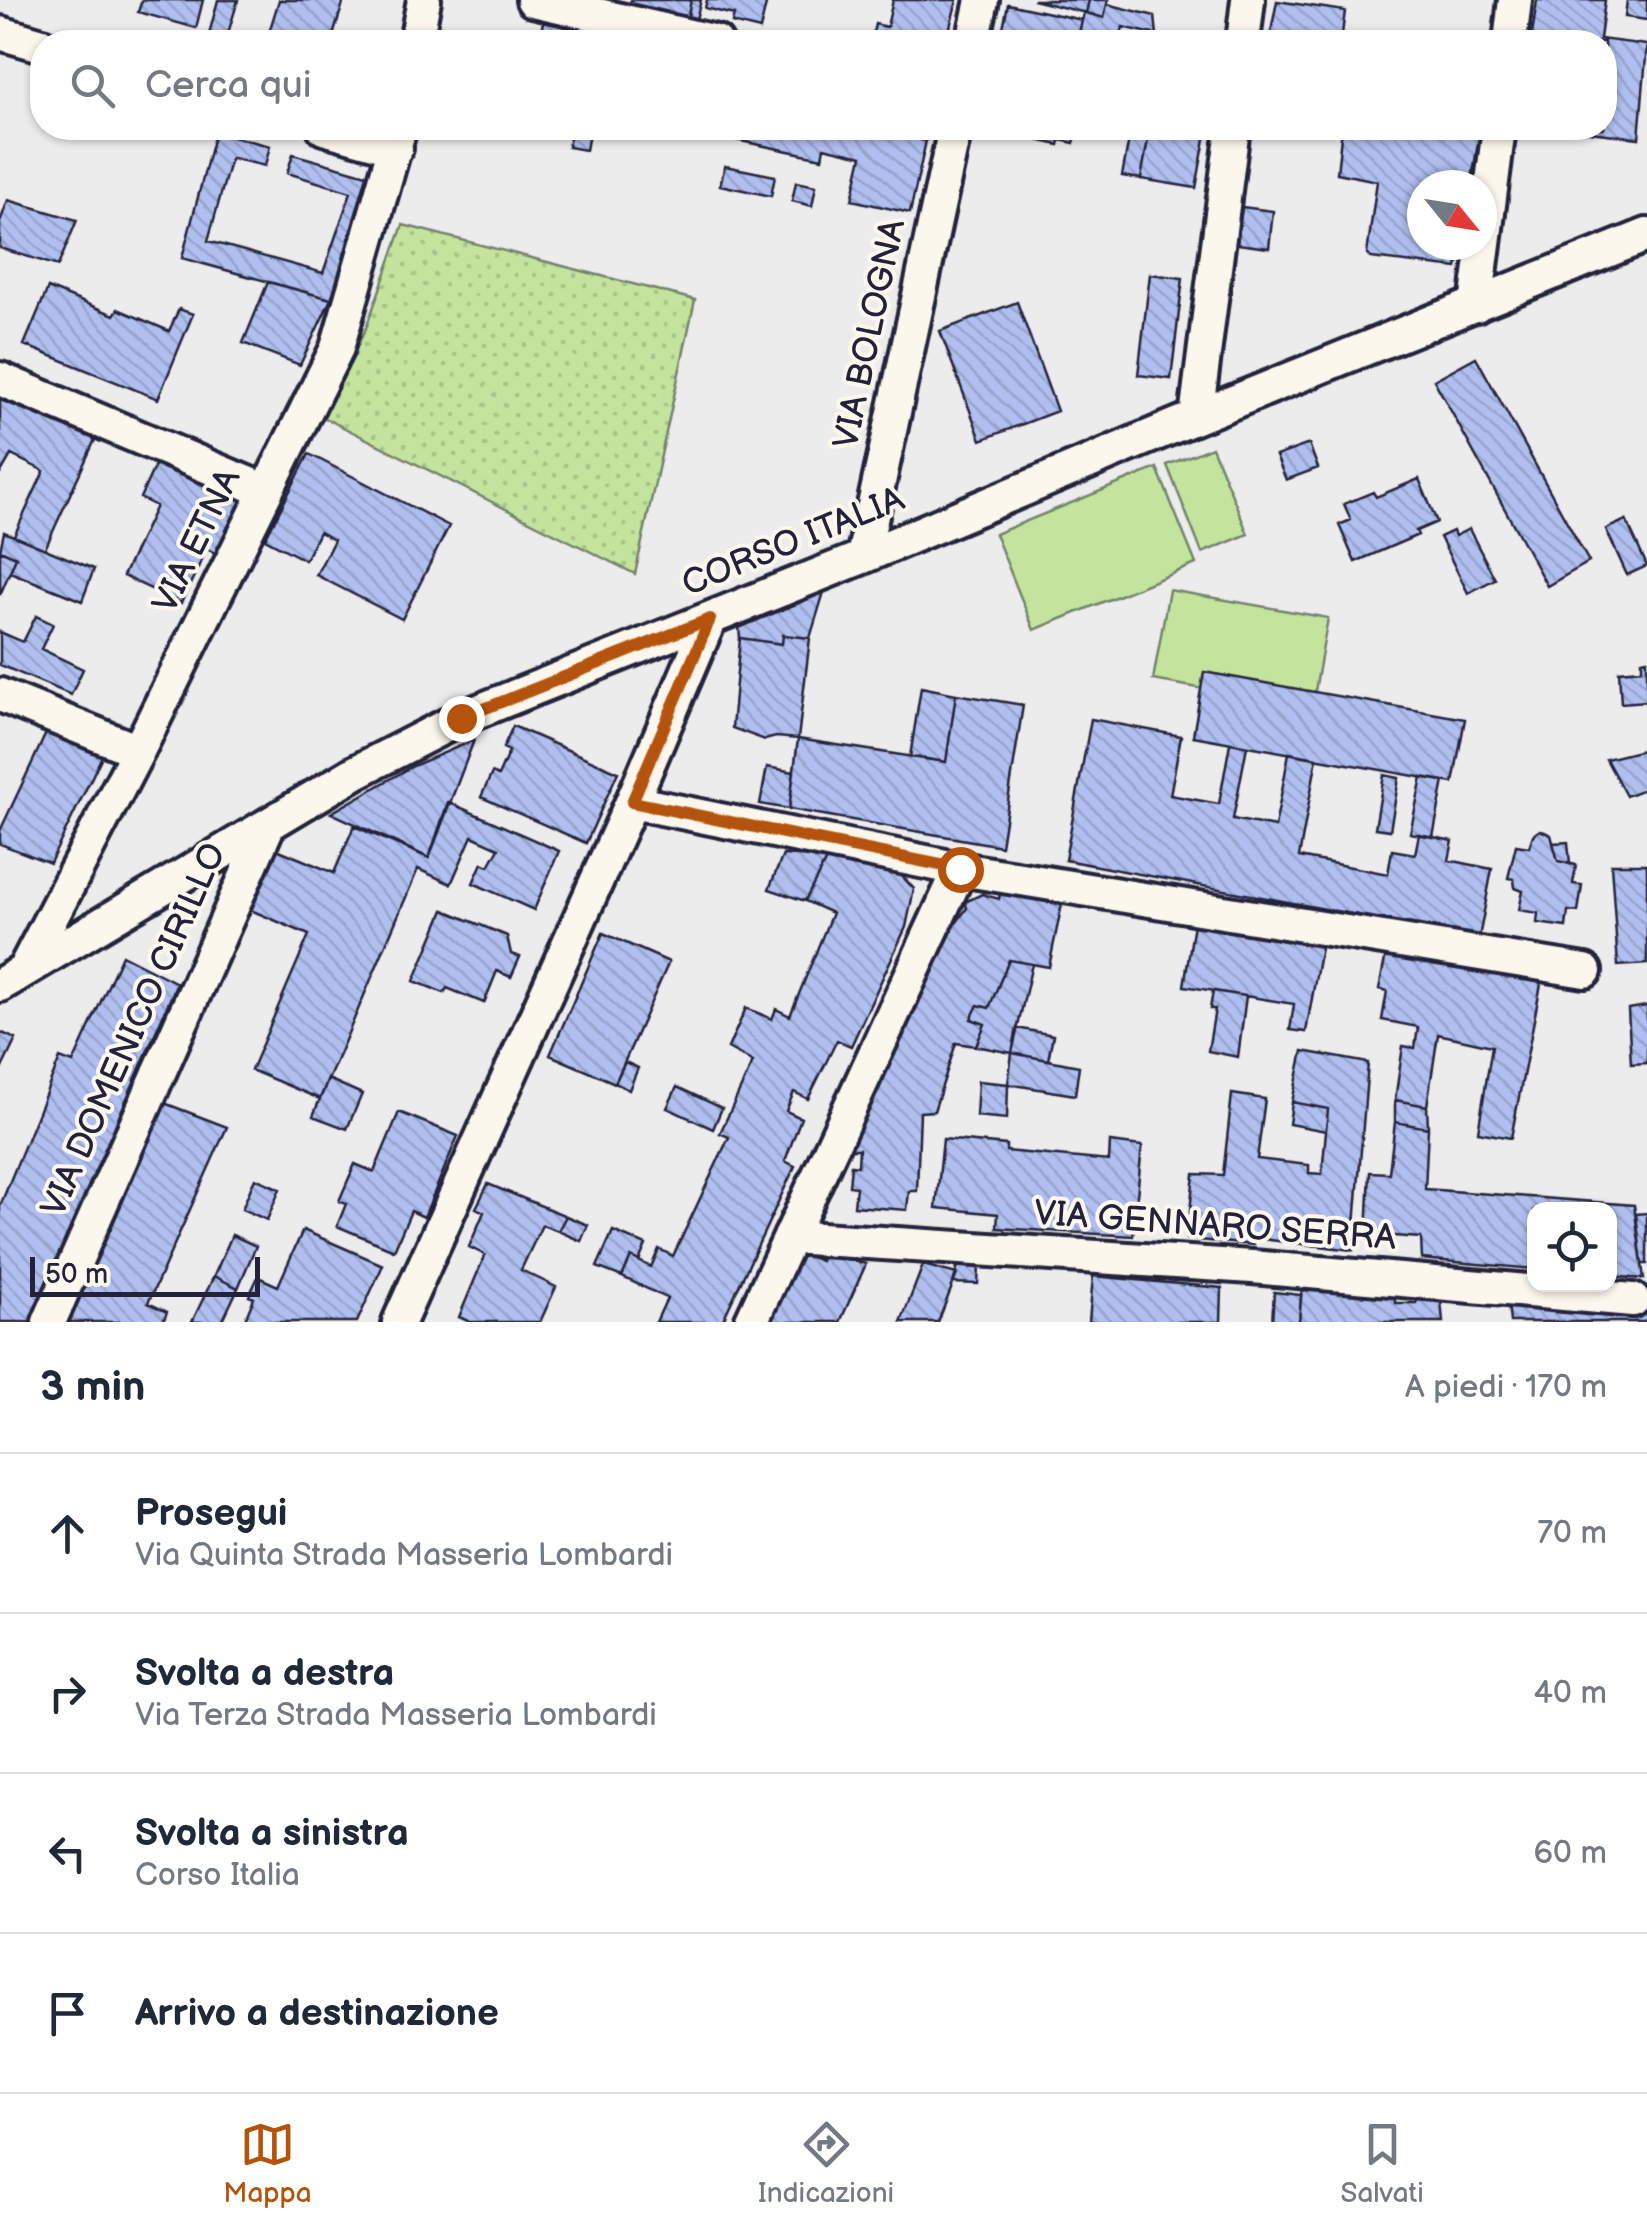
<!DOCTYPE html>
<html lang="it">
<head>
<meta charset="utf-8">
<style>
	:root { --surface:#fff; --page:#f6f6f7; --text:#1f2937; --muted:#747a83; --line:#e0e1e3; --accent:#b45309 }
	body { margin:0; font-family:"Balsamiq Sans",sans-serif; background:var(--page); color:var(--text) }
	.controls { position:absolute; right:30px; bottom:30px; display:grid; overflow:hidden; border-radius:20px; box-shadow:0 2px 8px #0004 }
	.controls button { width:90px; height:90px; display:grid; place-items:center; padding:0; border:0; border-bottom:2px solid var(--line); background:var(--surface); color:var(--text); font:50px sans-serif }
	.compass { position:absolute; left:1407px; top:170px; width:90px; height:90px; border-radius:50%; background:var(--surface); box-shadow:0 2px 8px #0004; rotate:120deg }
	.scale { position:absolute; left:30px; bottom:25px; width:230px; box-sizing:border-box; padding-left:10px; border:5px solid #22223b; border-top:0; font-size:28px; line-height:35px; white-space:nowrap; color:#22223b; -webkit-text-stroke:8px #fbf7ec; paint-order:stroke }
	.stop { position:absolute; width:30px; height:30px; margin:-22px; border:8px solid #b45309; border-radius:50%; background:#fff }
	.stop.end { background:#b45309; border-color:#fff; box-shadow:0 2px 10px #0008 }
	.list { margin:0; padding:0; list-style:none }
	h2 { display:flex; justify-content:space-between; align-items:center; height:130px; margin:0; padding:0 40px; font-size:42px }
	h2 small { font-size:32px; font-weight:400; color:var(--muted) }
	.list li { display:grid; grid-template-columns:65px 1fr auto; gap:30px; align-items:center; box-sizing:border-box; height:160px; padding:0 40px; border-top:2px solid var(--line) }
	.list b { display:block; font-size:38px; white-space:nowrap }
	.list p { margin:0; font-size:32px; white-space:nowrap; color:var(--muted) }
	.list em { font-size:32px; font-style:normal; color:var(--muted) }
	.icon { flex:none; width:55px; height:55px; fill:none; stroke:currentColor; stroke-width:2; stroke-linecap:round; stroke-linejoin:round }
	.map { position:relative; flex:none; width:1647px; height:1322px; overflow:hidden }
	.search { position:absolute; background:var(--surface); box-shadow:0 2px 8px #0004; left:30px; right:30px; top:30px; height:110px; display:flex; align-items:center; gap:25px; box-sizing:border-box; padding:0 35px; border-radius:40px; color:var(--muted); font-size:38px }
	.sheet { height:770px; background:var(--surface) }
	nav { display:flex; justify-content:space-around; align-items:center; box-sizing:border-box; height:140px; border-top:2px solid var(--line); background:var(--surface); font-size:28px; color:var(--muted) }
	nav a { display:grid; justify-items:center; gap:5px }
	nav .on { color:var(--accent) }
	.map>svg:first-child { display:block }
</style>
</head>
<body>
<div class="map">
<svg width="1647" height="1322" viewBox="0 0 1647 1322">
	<defs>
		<pattern id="grass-dots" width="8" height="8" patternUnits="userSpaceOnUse" patternTransform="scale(2.5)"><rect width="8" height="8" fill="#c4e49d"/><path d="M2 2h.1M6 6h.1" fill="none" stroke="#a8c388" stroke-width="1.8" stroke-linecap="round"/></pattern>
		<pattern id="building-back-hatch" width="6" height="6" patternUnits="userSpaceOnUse" patternTransform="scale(2.5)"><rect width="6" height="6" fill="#b0bfef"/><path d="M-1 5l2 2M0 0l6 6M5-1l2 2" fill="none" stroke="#97a4ce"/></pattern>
	</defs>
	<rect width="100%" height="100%" fill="#ececed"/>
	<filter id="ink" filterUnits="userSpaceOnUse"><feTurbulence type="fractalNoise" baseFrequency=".01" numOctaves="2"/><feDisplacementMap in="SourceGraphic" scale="20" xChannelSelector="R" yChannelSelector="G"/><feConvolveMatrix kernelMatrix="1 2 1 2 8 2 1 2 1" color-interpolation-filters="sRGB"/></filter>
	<g filter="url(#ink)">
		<path fill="url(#grass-dots)" stroke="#73836c" stroke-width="2.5" d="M 403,225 L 695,300 L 635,574 L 323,417 L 366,328 Z"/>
		<path fill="#c4e49d" stroke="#73836c" stroke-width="2.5" d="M 1212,447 L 1248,534 L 1202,553 L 1167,465 Z
			M 1157,468 L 1196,564 L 1034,630 L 995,534 Z
			M 1169,590 L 1328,618 L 1312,708 L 1153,680 Z"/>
		<path fill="url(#building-back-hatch)" stroke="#22223b" stroke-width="2.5" d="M 142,0 L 203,0 L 196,28 L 138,12 Z
			M 218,0 L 238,0 L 226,40 L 234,42 L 207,42 Z
			M 279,0 L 344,0 L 331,42 L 279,42 L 267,39 Z
			M 631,0 L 691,0 L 687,21 L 629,7 Z
			M 691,0 L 701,0 L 695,23 L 687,21 Z
			M 707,0 L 767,0 L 760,30 L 732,23 L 734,15 L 705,8 Z
			M 893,0 L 957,0 L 946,42 L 871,42 L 875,24 L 887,27 Z
			M 1033,0 L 1089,0 L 1086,13 Z
			M 1089,0 L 1108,0 L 1104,18 L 1086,13 Z
			M 1537,0 L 1605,0 L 1600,39 L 1647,45 L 1639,138 L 1558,128 L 1604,128 L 1604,42 L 1531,42 Z
			M 1627,0 L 1647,0 L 1647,20 L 1625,17 Z
			M 1277,1 L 1345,11 L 1341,42 L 1269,42 Z
			M 1008,4 L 1082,20 L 1077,42 L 1000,42 Z
			M 1107,4 L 1155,16 L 1157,35 L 1123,27 L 1119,42 L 1077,42 L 1084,12 L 1104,18 Z
			M 543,22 L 608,36 L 607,42 L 539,42 Z
			M 572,128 L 590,128 L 586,150 L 568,147 Z
			M 679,128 L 925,128 L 922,140 L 926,141 L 910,213 L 852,200 L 862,156 L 824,147 L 822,158 Z
			M 983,128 L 1078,128 L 1074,143 L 1060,140 L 1059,145 Z
			M 1131,128 L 1150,128 L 1141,179 L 1122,176 Z
			M 1150,128 L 1207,128 L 1196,188 L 1141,179 Z
			M 1342,128 L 1427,128 L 1479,137 L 1471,185 L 1422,185 L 1422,245 L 1462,245 L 1457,268 L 1371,258 L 1367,254 L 1377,181 L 1337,173 Z
			M 215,132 L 270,146 L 265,166 L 231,158 L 208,241 L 323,273 L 351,192 L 287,173 L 293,154 L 374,177 L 331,299 L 182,258 Z
			M 725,166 L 775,176 L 771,196 L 720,185 Z
			M 796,182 L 816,186 L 812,206 L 792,201 Z
			M 8,200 L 77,220 L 58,266 L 0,248 L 0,222 Z
			M 1242,207 L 1273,211 L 1269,248 L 1237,244 Z
			M 1150,274 L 1183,278 L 1171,379 L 1138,375 Z
			M 268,282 L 331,299 L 300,365 L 243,343 Z
			M 48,288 L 114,315 L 118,309 L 169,331 L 179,309 L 193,314 L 158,399 L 24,345 Z
			M 1017,302 L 1057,411 L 981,440 L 940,331 Z
			M 1476,357 L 1589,562 L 1547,586 L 1434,380 Z
			M 0,400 L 24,409 L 28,401 L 98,433 L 45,549 L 14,536 L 44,471 L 11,455 L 0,474 Z
			M 1309,444 L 1318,468 L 1286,480 L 1276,456 Z
			M 162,450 L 250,495 L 219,555 L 207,549 L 181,603 L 123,576 L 156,506 L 140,498 Z
			M 309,454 L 449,526 L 402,619 L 316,575 L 334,540 L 319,532 L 305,560 L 265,539 Z
			M 1419,479 L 1437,522 L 1416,531 L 1418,535 L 1355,562 L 1339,525 L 1351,520 L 1344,504 L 1373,492 L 1376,497 Z
			M 1626,520 L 1647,566 L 1627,575 L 1606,529 Z
			M 1469,529 L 1495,579 L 1468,593 L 1440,537 L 1453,531 L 1455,536 Z
			M 4,532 L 94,569 L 82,601 L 10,572 L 16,557 L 0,550 Z
			M 0,550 L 16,557 L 0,595 Z
			M 824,592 L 810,638 L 783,635 L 782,644 L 740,638 L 739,628 Z
			M 36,616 L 53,624 L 41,649 L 83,669 L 71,695 L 0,665 L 0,632 L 23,642 Z
			M 783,635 L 810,638 L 798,739 L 776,737 L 765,740 L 732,728 L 740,638 L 782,644 Z
			M 1647,659 L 1647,701 L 1621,703 L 1619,671 L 1642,669 L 1642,660 Z
			M 1204,672 L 1465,719 L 1453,783 L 1193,736 Z
			M 921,687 L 956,694 L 946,762 L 910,757 Z
			M 956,694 L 1023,705 L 1001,846 L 789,809 L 798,739 L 946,762 Z
			M 1091,719 L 1181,736 L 1170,795 L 1219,804 L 1230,743 L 1247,746 L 1233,819 L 1275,827 L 1289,753 L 1317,758 L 1299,857 L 1388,874 L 1392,850 L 1415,854 L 1419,834 L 1453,841 L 1449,860 L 1492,869 L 1479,938 L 1065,860 Z
			M 513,726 L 618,772 L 586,843 L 481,797 L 492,773 L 498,776 L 509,751 L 503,748 Z
			M 48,729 L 105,750 L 50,863 L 0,844 L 0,831 Z
			M 474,740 L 429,858 L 331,813 L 413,766 Z
			M 1643,750 L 1647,759 L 1647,788 L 1626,796 L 1606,759 Z
			M 767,767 L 794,772 L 789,809 L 760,804 Z
			M 1384,775 L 1399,778 L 1390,830 L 1375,828 Z
			M 1422,777 L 1444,781 L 1433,837 L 1410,833 Z
			M 448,802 L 559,851 L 534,910 L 473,883 L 482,863 L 489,866 L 499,848 L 472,836 L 451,884 L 418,869 L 320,1099 L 251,1070 L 309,935 L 246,908 L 272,847 L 334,873 L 354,826 L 429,858 Z
			M 1540,830 L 1551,835 L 1558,861 L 1576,865 L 1573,884 L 1582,885 L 1578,912 L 1568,911 L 1566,927 L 1537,923 L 1538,913 L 1519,910 L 1523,891 L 1515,888 L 1514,879 L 1508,878 L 1516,845 L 1529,847 L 1533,835 Z
			M 1568,842 L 1570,864 L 1558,861 L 1553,843 Z
			M 783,855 L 827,858 L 805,901 L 769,889 Z
			M 827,858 L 895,869 L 914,889 L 906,927 L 851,1046 L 837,1040 L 808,1099 L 794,1092 L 786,1111 L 801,1118 L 785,1161 L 795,1166 L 722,1322 L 656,1322 L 667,1298 L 622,1277 L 631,1257 L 651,1267 L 659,1249 L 673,1256 L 729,1137 L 720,1133 L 753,1062 L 728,1048 L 746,1008 L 772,1019 L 776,1009 L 790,1016 L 832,913 L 805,901 Z
			M 1611,864 L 1647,864 L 1647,964 L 1618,966 Z
			M 1019,891 L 1063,899 L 1049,967 L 1009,960 L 989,1008 L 978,1005 L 971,1019 L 985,1024 L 976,1046 L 956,1043 L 934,1111 L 920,1112 L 917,1191 L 909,1191 L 907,1210 L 854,1206 L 856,1187 L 849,1186 L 851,1165 L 858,1166 L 859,1149 L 851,1149 L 854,1127 L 861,1127 L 865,1108 L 954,921 L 957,922 L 967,908 L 965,902 L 982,894 L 999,899 L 1000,893 L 1019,895 Z
			M 444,910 L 507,936 L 511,954 L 520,957 L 511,977 L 497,971 L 484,1003 L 447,988 L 444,993 L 414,981 Z
			M 1195,917 L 1322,942 L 1306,1032 L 1290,1030 L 1294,1004 L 1184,986 Z
			M 603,933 L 669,962 L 615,1083 L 550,1055 Z
			M 1386,954 L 1542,979 L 1511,1138 L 1478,1132 L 1492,1046 L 1438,1034 L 1427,1106 L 1395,1100 L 1403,1046 L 1415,1048 L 1418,1027 L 1382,1020 L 1387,991 L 1379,989 Z
			M 122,955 L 177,983 L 30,1322 L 0,1322 L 0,1206 L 60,1058 L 73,1063 Z
			M 1009,960 L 1032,964 L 1012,1053 L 976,1046 L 985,1024 L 971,1019 L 978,1005 L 989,1008 Z
			M 1213,991 L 1246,996 L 1238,1057 L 1208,1051 L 1215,1009 L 1210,1009 Z
			M 1647,1006 L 1647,1063 L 1631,1064 L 1628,1009 Z
			M 1017,1028 L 1053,1035 L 1048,1060 L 1012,1053 Z
			M 0,1032 L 16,1039 L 0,1072 Z
			M 1303,1051 L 1368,1063 L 1353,1250 L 1253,1238 L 1253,1245 L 1187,1239 L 1194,1174 L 1223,1175 L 1232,1094 L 1265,1099 L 1257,1159 L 1309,1165 L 1309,1173 L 1322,1174 L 1328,1109 L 1292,1102 Z
			M 1012,1053 L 1079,1066 L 1075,1095 L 1008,1084 Z
			M 625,1062 L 638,1068 L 629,1090 L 615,1083 Z
			M 328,1079 L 362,1094 L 347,1129 L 313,1116 Z
			M 978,1081 L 1008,1084 L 1007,1119 L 976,1116 Z
			M 677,1087 L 722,1108 L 713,1129 L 667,1108 Z
			M 1395,1100 L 1427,1106 L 1428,1128 L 1395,1122 Z
			M 159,1101 L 227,1127 L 148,1303 L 167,1312 L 163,1322 L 62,1322 Z
			M 1292,1102 L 1328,1109 L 1326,1131 L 1289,1124 Z
			M 399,1112 L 458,1136 L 424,1217 L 411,1211 L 394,1250 L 337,1226 L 346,1204 L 339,1201 L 355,1164 L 374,1172 Z
			M 1395,1122 L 1428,1128 L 1425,1189 L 1634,1205 L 1644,1279 L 1610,1276 L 1610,1210 L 1534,1210 L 1534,1269 L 1422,1259 L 1421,1238 L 1367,1234 L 1370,1172 L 1389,1173 Z
			M 943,1139 L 1006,1145 L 1006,1151 L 1109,1161 L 1110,1142 L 1142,1146 L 1133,1236 L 997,1228 L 998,1214 L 936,1208 Z
			M 255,1178 L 280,1189 L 267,1220 L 242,1209 Z
			M 488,1184 L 566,1216 L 558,1231 L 542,1225 L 521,1270 L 556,1287 L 540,1322 L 470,1322 L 459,1317 L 485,1255 L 469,1247 L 484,1212 L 476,1208 Z
			M 1647,1213 L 1647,1264 L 1642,1264 L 1636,1214 Z
			M 566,1216 L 588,1225 L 581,1241 L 558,1231 Z
			M 303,1230 L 383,1265 L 357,1322 L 244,1322 L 254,1298 L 249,1296 L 258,1277 L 278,1286 Z
			M 613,1231 L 646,1245 L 639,1261 L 631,1257 L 622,1277 L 597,1267 Z
			M 232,1235 L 256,1246 L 238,1288 L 214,1276 Z
			M 795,1251 L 821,1261 L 824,1252 L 866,1264 L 840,1322 L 764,1322 Z
			M 923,1265 L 957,1274 L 938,1322 L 901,1322 Z
			M 958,1266 L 979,1267 L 978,1284 L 953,1283 Z
			M 214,1276 L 238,1288 L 222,1322 L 192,1322 Z
			M 1093,1276 L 1222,1288 L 1221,1322 L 1089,1322 Z
			M 1302,1287 L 1395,1295 L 1395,1303 L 1416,1303 L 1418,1298 L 1441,1301 L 1443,1322 L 1299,1322 Z
			M 1274,1292 L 1301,1295 L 1299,1322 L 1272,1322 Z
			M 1508,1303 L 1576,1307 L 1575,1312 L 1647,1313 L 1647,1322 L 1510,1322 Z"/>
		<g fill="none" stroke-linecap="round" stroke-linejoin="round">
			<g stroke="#22223b" stroke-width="40">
				<path id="minor" d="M 533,0 L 716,42
					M 0,33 L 42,45
					M 416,42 L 424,0
					M 973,42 L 982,0
					M 1243,42 L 1248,0
					M 1510,42 L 1515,0
					M 324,128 L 396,148
					M 1476,305 L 1499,128
					M 0,379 L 266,491
					M 1196,417 L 1233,128
					M 863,557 L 955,128
					M 0,695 L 138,751
					M 632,802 L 960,869 L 1585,971
					M 24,970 L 138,751 L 337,348 L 400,128
					M 0,985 L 356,772 L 461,718 L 863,557 L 1196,417 L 1647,235
					M 790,1237 L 1252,1267 L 1633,1300
					M 49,1322 L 268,826
					M 399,1322 L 632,802 L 710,619
					M 751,1322 L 960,869"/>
			</g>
			<use href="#minor" stroke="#fbf7ec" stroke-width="32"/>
		</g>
	</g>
	<g fill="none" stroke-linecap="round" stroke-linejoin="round" filter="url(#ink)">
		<path stroke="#b45309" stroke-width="12" d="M 461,718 L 710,619 L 632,802 L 960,869"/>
	</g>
	<g text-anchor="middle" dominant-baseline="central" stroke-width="8" stroke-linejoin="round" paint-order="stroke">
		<g font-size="35" fill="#22223b" stroke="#fbf7ec">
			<text transform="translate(870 334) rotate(-78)">VIA BOLOGNA</text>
			<text transform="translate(197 541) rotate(-64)">VIA ETNA</text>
			<text transform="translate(793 542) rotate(-22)">CORSO ITALIA</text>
			<text transform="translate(134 1030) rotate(-66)">VIA DOMENICO CIRILLO</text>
			<text transform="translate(1215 1226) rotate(4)">VIA GENNARO SERRA</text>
		</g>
	</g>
</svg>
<div class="controls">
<button><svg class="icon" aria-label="locate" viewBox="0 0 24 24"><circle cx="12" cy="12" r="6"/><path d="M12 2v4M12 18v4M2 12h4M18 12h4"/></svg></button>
</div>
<svg class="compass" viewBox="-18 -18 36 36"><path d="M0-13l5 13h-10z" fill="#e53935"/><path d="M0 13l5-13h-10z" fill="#747a83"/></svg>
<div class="scale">50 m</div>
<div class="stop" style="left:960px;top:869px"></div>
<div class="stop end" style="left:461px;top:718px"></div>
<div class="search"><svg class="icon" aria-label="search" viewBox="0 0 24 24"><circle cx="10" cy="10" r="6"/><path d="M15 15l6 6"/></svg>Cerca qui</div>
</div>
<section class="sheet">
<h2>3 min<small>A piedi · 170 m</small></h2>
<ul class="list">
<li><svg class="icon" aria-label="ahead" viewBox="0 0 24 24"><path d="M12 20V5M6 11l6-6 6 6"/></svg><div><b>Prosegui</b><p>Via Quinta Strada Masseria Lombardi</p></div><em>70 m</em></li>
<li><svg class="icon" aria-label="right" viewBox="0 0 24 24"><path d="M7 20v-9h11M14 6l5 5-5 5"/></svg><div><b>Svolta a destra</b><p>Via Terza Strada Masseria Lombardi</p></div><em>40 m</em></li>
<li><svg class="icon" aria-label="left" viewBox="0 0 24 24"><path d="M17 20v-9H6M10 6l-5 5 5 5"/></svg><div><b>Svolta a sinistra</b><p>Corso Italia</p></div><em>60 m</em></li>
<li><svg class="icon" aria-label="arrive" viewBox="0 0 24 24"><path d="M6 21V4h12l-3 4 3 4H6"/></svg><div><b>Arrivo a destinazione</b></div></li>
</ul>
</section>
<nav>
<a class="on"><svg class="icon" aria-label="map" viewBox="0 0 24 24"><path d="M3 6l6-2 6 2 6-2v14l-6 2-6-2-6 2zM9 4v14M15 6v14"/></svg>Mappa</a>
<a><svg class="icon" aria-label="directions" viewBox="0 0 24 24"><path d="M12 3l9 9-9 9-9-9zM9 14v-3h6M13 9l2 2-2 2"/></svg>Indicazioni</a>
<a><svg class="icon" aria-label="saved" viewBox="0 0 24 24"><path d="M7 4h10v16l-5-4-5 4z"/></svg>Salvati</a>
</nav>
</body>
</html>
